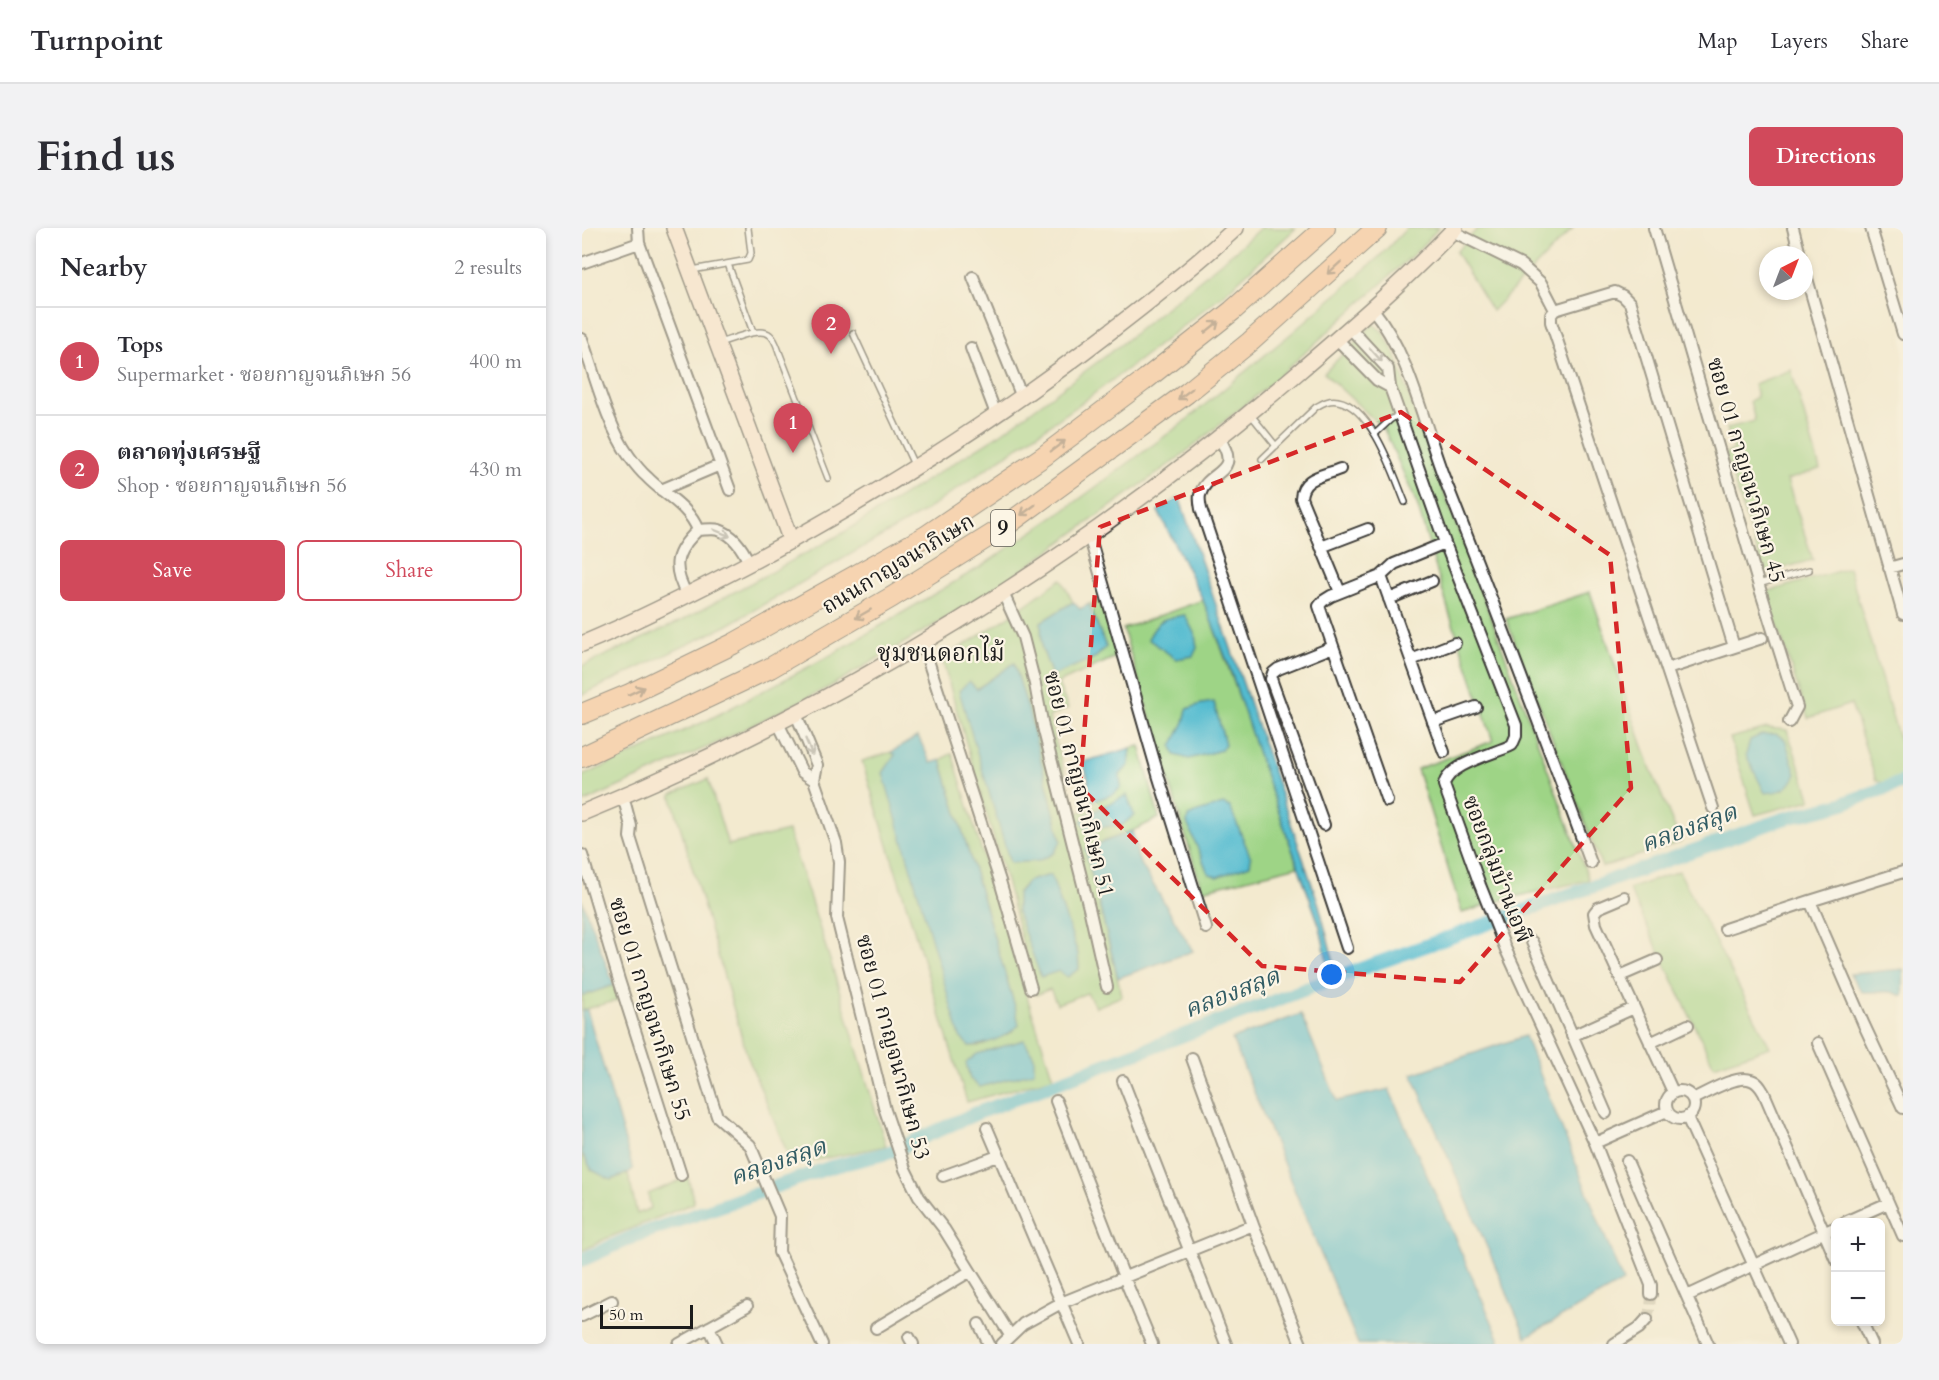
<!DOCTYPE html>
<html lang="en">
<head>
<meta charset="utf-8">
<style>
	:root { --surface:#fff; --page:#f2f2f3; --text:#2b2b33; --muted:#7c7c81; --line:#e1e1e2; --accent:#d1495b }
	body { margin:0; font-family:Cardo,"Noto Serif Thai",serif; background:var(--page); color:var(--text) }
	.controls { position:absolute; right:18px; bottom:18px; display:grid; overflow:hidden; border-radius:9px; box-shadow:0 3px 9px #0003 }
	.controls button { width:54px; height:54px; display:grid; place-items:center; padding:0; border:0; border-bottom:2px solid var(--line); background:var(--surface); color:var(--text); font:30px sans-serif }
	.compass { position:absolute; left:1177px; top:18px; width:54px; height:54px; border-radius:50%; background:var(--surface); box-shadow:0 3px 9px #0003; rotate:42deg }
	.scale { position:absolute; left:18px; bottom:15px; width:93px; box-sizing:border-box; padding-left:6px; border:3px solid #1c1c1c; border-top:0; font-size:16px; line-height:21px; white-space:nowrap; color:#1c1c1c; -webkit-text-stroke:4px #fcf5e5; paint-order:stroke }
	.you { position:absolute; left:750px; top:747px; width:21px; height:21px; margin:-15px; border:4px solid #fff; border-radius:50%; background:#1a73e8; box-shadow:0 0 0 9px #1a73e833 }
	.badge { display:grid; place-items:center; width:39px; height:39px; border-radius:50%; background:var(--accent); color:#fff; font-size:20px; font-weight:700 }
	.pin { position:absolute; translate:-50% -50px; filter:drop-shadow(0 2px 3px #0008) }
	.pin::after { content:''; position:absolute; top:32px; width:21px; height:18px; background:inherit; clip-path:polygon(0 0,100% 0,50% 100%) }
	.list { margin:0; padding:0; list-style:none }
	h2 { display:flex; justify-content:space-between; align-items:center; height:78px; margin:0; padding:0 24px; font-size:26px }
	h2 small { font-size:20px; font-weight:400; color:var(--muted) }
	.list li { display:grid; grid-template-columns:39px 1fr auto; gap:18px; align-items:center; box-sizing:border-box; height:108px; padding:0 24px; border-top:2px solid var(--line) }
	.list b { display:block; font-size:22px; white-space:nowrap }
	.list p { margin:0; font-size:20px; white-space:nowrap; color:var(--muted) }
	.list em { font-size:20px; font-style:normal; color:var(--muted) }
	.actions { display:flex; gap:12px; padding:18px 24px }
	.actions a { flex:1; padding:14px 0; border:2px solid var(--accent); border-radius:9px; text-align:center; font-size:21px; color:var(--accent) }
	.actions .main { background:var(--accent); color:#fff }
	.map { position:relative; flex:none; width:1321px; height:1116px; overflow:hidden; border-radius:9px }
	header { display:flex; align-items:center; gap:36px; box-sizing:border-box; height:84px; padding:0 30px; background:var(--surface); border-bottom:2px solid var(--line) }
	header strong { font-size:28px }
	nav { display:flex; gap:33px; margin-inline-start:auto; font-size:21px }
	.intro { display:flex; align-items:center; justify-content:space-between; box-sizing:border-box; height:144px; padding:0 36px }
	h1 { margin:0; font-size:42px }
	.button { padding:15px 27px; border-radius:9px; background:var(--accent); color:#fff; font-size:21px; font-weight:700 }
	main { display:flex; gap:36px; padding:0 36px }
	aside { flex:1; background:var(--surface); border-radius:9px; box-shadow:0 3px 9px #0003 }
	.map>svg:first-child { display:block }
</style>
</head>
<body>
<header>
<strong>Turnpoint</strong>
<nav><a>Map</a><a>Layers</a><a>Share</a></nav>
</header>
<div class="intro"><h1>Find us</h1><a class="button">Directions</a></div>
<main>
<aside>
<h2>Nearby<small>2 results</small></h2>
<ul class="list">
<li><span class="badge">1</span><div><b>Tops</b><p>Supermarket · ซอยกาญจนภิเษก 56</p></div><em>400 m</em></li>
<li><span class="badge">2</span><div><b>ตลาดทุ่งเศรษฐี</b><p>Shop · ซอยกาญจนภิเษก 56</p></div><em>430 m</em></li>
</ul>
<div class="actions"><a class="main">Save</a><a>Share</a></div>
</aside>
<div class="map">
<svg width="1321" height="1116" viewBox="0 0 1321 1116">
	<rect width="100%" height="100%" fill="#fcf5e5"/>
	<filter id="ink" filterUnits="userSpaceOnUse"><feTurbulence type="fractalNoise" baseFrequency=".0167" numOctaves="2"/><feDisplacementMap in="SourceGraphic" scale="12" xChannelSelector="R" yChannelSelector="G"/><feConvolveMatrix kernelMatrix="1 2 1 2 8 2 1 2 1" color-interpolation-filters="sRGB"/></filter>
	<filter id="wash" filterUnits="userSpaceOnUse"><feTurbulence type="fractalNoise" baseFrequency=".008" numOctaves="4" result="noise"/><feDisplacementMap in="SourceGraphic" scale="24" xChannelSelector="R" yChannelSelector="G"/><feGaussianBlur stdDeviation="1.35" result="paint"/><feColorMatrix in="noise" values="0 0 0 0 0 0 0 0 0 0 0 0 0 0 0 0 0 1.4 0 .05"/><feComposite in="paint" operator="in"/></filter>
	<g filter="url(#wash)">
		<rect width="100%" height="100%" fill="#f3eacf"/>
		<path fill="#9ed486" stroke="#5d7851" stroke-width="1.5" fill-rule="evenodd" d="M 678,0 L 714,0 L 644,64 L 560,130 L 494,179 L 340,285 L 144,398 L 0,467 L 0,438 L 99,393 L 261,305 L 418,206 L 537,118 L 654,22 Z
			M 825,0 L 857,0 L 832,26 L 685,159 L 595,231 L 415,360 L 247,459 L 130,517 L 0,575 L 0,548 L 124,493 L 249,427 L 398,339 L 484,281 L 602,194 L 711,104 L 798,28 Z
			M 896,0 L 991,0 L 910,83 L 874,24 Z
			M 791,96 L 800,103 L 813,126 L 842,210 L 1007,652 L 923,671 L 880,685 L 835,541 L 911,513 L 867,384 L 835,276 L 802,201 L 742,145 Z
			M 1209,142 L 1238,241 L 1205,252 L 1231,332 L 1182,345 L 1143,226 L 1151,222 L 1145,200 L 1173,193 L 1168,173 L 1175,169 L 1172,156 Z
			M 1267,340 L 1321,525 L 1321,549 C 1312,554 1303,558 1294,552 L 1269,476 L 1226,490 L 1184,364 Z
			M 479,351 L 491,374 L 459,394 L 460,420 L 470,447 L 524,419 L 507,376 L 519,372 L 536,428 L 476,455 L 486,480 L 467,489 L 493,585 L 507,581 L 505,575 L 532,566 L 538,547 L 547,536 L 549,520 L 558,518 L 577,590 L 550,603 L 503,621 L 540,768 L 514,779 L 505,765 L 475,776 L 468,761 L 454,767 L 426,660 L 360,431 L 425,390 ZM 432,436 L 446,481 L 479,612 L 457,633 L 429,635 L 387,453 L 394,461 ZM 545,568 L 552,587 L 540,597 L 504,601 L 504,587 ZM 469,647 L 496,726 L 497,741 L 485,749 L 477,743 L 435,684 L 435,665 L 446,653 Z
			M 1008,364 L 1068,539 L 1099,614 L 1020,639 L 924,391 Z
			M 621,372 C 656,460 684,549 716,638 L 620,662 L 541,401 Z
			M 1185,500 L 1205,502 L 1229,572 L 1173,587 L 1148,510 Z
			M 309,524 L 313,527 L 387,818 L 397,818 L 430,804 L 434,782 L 359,532 L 370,525 L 424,703 L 471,850 L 385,874 L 280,533 Z
			M 126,551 L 146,617 L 206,603 L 250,738 L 304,918 L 210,937 L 165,827 L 89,567 Z
			M 1097,643 L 1188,819 L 1132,838 L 1047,661 Z
			M 32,757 L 37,772 L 0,782 L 0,768 Z
			M 0,925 L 10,942 L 29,952 L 46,945 L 55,986 L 69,980 L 66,966 L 106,949 L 112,975 L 23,1011 L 0,1023 Z"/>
		<path fill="#53bbd0" stroke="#386c76" stroke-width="1.5" d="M 597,269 L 737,677 L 753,739 L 745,745 L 746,737 L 738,699 L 676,526 L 647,438 L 621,372 L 576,283 Z
			M 491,374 L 498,381 L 507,376 L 524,419 L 514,429 L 470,448 L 460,420 L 459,394 Z
			M 603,387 L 613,407 L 615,420 L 611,428 L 594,431 L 566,411 C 577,390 581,390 603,387 Z
			M 432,435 L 446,481 L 479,613 L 472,625 L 457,633 L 428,635 L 377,463 L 387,453 L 395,461 Z
			M 632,474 L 643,516 L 639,522 L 607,531 L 593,527 L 590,518 L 602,494 L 605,481 L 619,476 Z
			M 1194,506 L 1203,511 L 1214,546 C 1206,563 1200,563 1183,565 L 1164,527 L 1168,512 L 1179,507 Z
			M 336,508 L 349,535 L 359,532 L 434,782 L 437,797 C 425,809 404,817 387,818 L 378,809 L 301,545 L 313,527 L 309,524 Z
			M 549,520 L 547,537 L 538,547 L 539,559 L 532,566 L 505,575 L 499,556 L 507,554 L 501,534 Z
			M 545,567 L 552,587 L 540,597 L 504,601 L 499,593 L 504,587 Z
			M 641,576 L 648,579 L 669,630 L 668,637 L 635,649 L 626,645 L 605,595 L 606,588 L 613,585 Z
			M 550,603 L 556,631 L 611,723 L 536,750 L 503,621 Z
			M 469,647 L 496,726 L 497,741 L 485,749 L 477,743 L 459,749 L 435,684 L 435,666 L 446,653 Z
			M 0,672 L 32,757 L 0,768 Z
			M 1321,741 L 1321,768 L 1309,764 L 1280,764 L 1268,746 Z
			M 0,782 L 5,782 L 51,941 L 46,945 L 29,952 L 10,942 L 0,925 Z
			M 719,786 L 755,873 L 807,861 L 917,1110 L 917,1116 L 776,1116 L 650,811 Z
			M 943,808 L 1041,1054 L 944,1109 L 830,846 Z
			M 442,812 L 452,829 L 452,844 L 398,859 L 388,851 L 384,835 L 395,826 Z"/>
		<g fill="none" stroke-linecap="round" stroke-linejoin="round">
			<path stroke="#53bbd0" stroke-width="14" d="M 0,1032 L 53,1008 L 249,939 L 306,925 L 395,885 L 753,750 L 1201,591 L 1256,577 L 1321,554"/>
		</g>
	</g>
	<g filter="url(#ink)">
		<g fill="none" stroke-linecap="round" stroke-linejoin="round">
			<path stroke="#c8c1ab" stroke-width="10" stroke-dasharray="10 5" stroke-linecap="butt" d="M 1065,1091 L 1068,1082 L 1069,1066"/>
			<g stroke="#3c3b37" stroke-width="8">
				<path id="service" d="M 146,36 L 171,104
					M 110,42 L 166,32 L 169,25 L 166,0
					M 271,105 L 333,239
					M 137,115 C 149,112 178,98 188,107 C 193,111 195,118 197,124 L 246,250
					M 669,187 L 694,218
					M 793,206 L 808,192 L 817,186
					M 680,231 L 734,179 C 741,175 748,171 756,173 C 790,179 812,247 823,274
					M 1176,356 L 1227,342"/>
			</g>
			<g stroke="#3c3b37" stroke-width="14">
				<path id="minor" d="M 56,0 L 57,15 L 148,262
					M 1072,0 L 1177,358 L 1215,479 L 1207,494
					M 1211,0 L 1218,27
					M 1289,0 L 1321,106
					M 870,3 L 939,37 L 959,55 L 973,82
					M 0,35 L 57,15
					M 1222,40 L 1321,386
					M 391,49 L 440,169
					M 790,80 C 828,127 840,191 861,247 C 912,376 961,505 1009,635
					M 768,100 L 806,141 L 808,159 L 863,315 L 934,497 L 934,508 L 930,517 C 912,526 866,536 862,557 L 898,657 L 924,722 L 1013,915 L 1069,1057 L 1069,1066
					M 0,111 C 12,145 26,199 47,228 C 52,235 58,243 65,249 C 82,267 106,277 116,302
					M 755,111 L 795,152 L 808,159
					M 389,120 L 414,186
					M 637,210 C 662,247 625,241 618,267 C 617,271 618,276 619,281 L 765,720
					M 758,241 C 741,248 720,249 719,270 L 758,364
					M 79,262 L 138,237
					M 507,307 L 577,550 L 624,700
					M 739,319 L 786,301
					M 1307,340 L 1321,336
					M 799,348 L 862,524
					M 421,365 L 441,409 L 453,456 L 461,499 L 508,684 L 525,759
					M 105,367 C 89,338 93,324 116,302 C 122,302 131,300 137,302 C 152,307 161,321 167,335
					M 807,371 L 850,353
					M 340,414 L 418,653 L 449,760
					M 829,432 L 873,415
					M 1085,441 L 1180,410
					M 214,486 L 235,537 L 232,552 L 254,615 L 257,634 L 255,690 L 303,882 L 323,941 L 337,969 L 362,1001 L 428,1107
					M 851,494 L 894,479
					M 196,495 L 220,544 L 232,552
					M 41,568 L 49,598 L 48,609 L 135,888 L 168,917 L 198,988 L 197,1024 L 240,1116
					M 805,573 L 737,378 L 741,373 L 749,368 L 799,348 L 812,336 L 863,315
					M 1131,580 L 969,94 L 969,87 L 973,82 L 1033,64 L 1041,68 L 1048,75 L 1152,419
					M 742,597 L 689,451 L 691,445 L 696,441 L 751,419
					M 0,627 L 37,752 L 99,947
					M 1321,644 L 1228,673 L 1282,797 L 1321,880
					M 1042,669 L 1016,680 L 1012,685 L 1014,697 L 1091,864
					M 1143,701 L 1228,673
					M 950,714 L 1024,885
					M 1038,748 L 1075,732
					M 990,808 L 1052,780
					M 1068,815 L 1106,797
					M 1236,815 L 1321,1008
					M 610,830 L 671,997 L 719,1116
					M 541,853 L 644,1116
					M1084 877a14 14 0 1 1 28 0a14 14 0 1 1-28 0Z
					M 1111,871 C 1124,865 1155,846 1169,852 C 1176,854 1179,860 1182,865 L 1254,1032
					M 474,873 L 542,1049 L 570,1116
					M 1105,889 L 1207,1116
					M 405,900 L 497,1116
					M 1013,915 L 1085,883
					M 1045,933 L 1126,1116
					M 361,948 L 416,928
					M 1263,994 L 1306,975
					M 1105,1068 L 1254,999
					M 0,1088 L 30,1073
					M 1280,1094 L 1290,1116
					M 397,1096 L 407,1116
					M 127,1099 L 135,1116
					M 294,1100 L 387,1044
					M 327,1109 L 331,1116
					M 97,1116 L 165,1078
					M 420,1116 L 441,1096 L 479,1075 L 671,997
					M 1032,1116 L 1057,1100 L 1065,1091"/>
			</g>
			<g stroke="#3c3b37" stroke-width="18">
				<path id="secondary" d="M 92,0 L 209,313
					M 0,416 C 60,391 118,361 175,331 C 296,266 412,193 521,109 C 567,74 612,39 654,0
					M 0,585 C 259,479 500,329 713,147 C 768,100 823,53 873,0"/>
			</g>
			<g stroke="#3c3b37" stroke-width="22">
				<path id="motorway" d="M 0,486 L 48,466 L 151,416 L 344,308 L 462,228 L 564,151 L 650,83 L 743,0
					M 0,529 L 188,440 L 310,369 L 422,299 L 605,165 L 668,114 L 795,0"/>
			</g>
			<use href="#service" stroke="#fff" stroke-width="5"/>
			<use href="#minor" stroke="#fff" stroke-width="10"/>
			<use href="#secondary" stroke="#fde4d1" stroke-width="15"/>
			<use href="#motorway" stroke="#fbbb8d" stroke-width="20"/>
		</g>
		<defs><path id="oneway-shaft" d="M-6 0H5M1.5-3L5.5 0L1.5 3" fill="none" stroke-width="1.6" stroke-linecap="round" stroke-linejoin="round" transform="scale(1.5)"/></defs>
		<g stroke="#8c6c54">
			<use href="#oneway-shaft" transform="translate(752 40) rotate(138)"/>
			<use href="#oneway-shaft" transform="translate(630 99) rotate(-39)"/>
			<use href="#oneway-shaft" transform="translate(603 166) rotate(143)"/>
			<use href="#oneway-shaft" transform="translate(476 218) rotate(-37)"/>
			<use href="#oneway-shaft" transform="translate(446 282) rotate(144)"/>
			<use href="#oneway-shaft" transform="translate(281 386) rotate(150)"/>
			<use href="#oneway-shaft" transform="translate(54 463) rotate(-25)"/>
		</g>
		<g stroke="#999">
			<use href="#oneway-shaft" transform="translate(794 127) rotate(48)"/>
			<use href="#oneway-shaft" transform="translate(140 305) rotate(23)"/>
			<use href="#oneway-shaft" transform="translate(227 519) rotate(67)"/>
		</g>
	</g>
	<path d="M0 0H1321V1116H0ZM 819,184 L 1028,327 L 1049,560 L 878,754 L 680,738 L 498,559 L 518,299 Z" fill="#f3eacf" fill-opacity=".55" fill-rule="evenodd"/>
	<path fill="none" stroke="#d62828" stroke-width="4.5" stroke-dasharray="12 8" stroke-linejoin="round" d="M 819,184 L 1028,327 L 1049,560 L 878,754 L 680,738 L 498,559 L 518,299 Z"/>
	<g text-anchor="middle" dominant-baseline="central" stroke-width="4.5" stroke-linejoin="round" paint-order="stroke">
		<rect fill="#fcf5e5" stroke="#5f5d58" stroke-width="1.5" x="409" y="282" width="24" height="36" rx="4.5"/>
		<g font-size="21" font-weight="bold" fill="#1c1c1c">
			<text x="421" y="300">9</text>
		</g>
		<g font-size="22" fill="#1c1c1c" stroke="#fcf5e5">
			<text transform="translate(1164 242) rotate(74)">ซอย 01 กาญจนาภิเษก 45</text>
			<text transform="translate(316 336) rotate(-31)">ถนนกาญจนาภิเษก</text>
			<text transform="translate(497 556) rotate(76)">ซอย 01 กาญจนากิเษก 51</text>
			<text transform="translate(915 641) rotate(69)">ซอยกลุ่มบ้านเอพี</text>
			<text transform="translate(68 781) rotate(73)">ซอย 01 กาญจนากิเษก 55</text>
			<text transform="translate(311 819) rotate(75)">ซอย 01 กาญจนากิเษก 53</text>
		</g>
		<g font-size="24" fill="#1c1c1c" stroke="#fcf5e5">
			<text x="359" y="425">ชุมชนดอกไม้</text>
		</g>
		<g font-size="24" font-style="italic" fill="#325c64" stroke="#fcf5e5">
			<text transform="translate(1107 600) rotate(-20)">คลองสลุด</text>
			<text transform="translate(650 765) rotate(-21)">คลองสลุด</text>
			<text transform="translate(196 934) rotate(-19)">คลองสลุด</text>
		</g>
	</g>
</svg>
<div class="controls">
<button>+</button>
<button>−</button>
</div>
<svg class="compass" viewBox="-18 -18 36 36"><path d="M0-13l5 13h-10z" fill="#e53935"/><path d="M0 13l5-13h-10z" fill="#7c7c81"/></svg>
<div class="scale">50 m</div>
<div class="you"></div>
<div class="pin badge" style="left:211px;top:225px">1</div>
<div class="pin badge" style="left:249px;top:126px">2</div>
</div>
</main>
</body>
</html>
